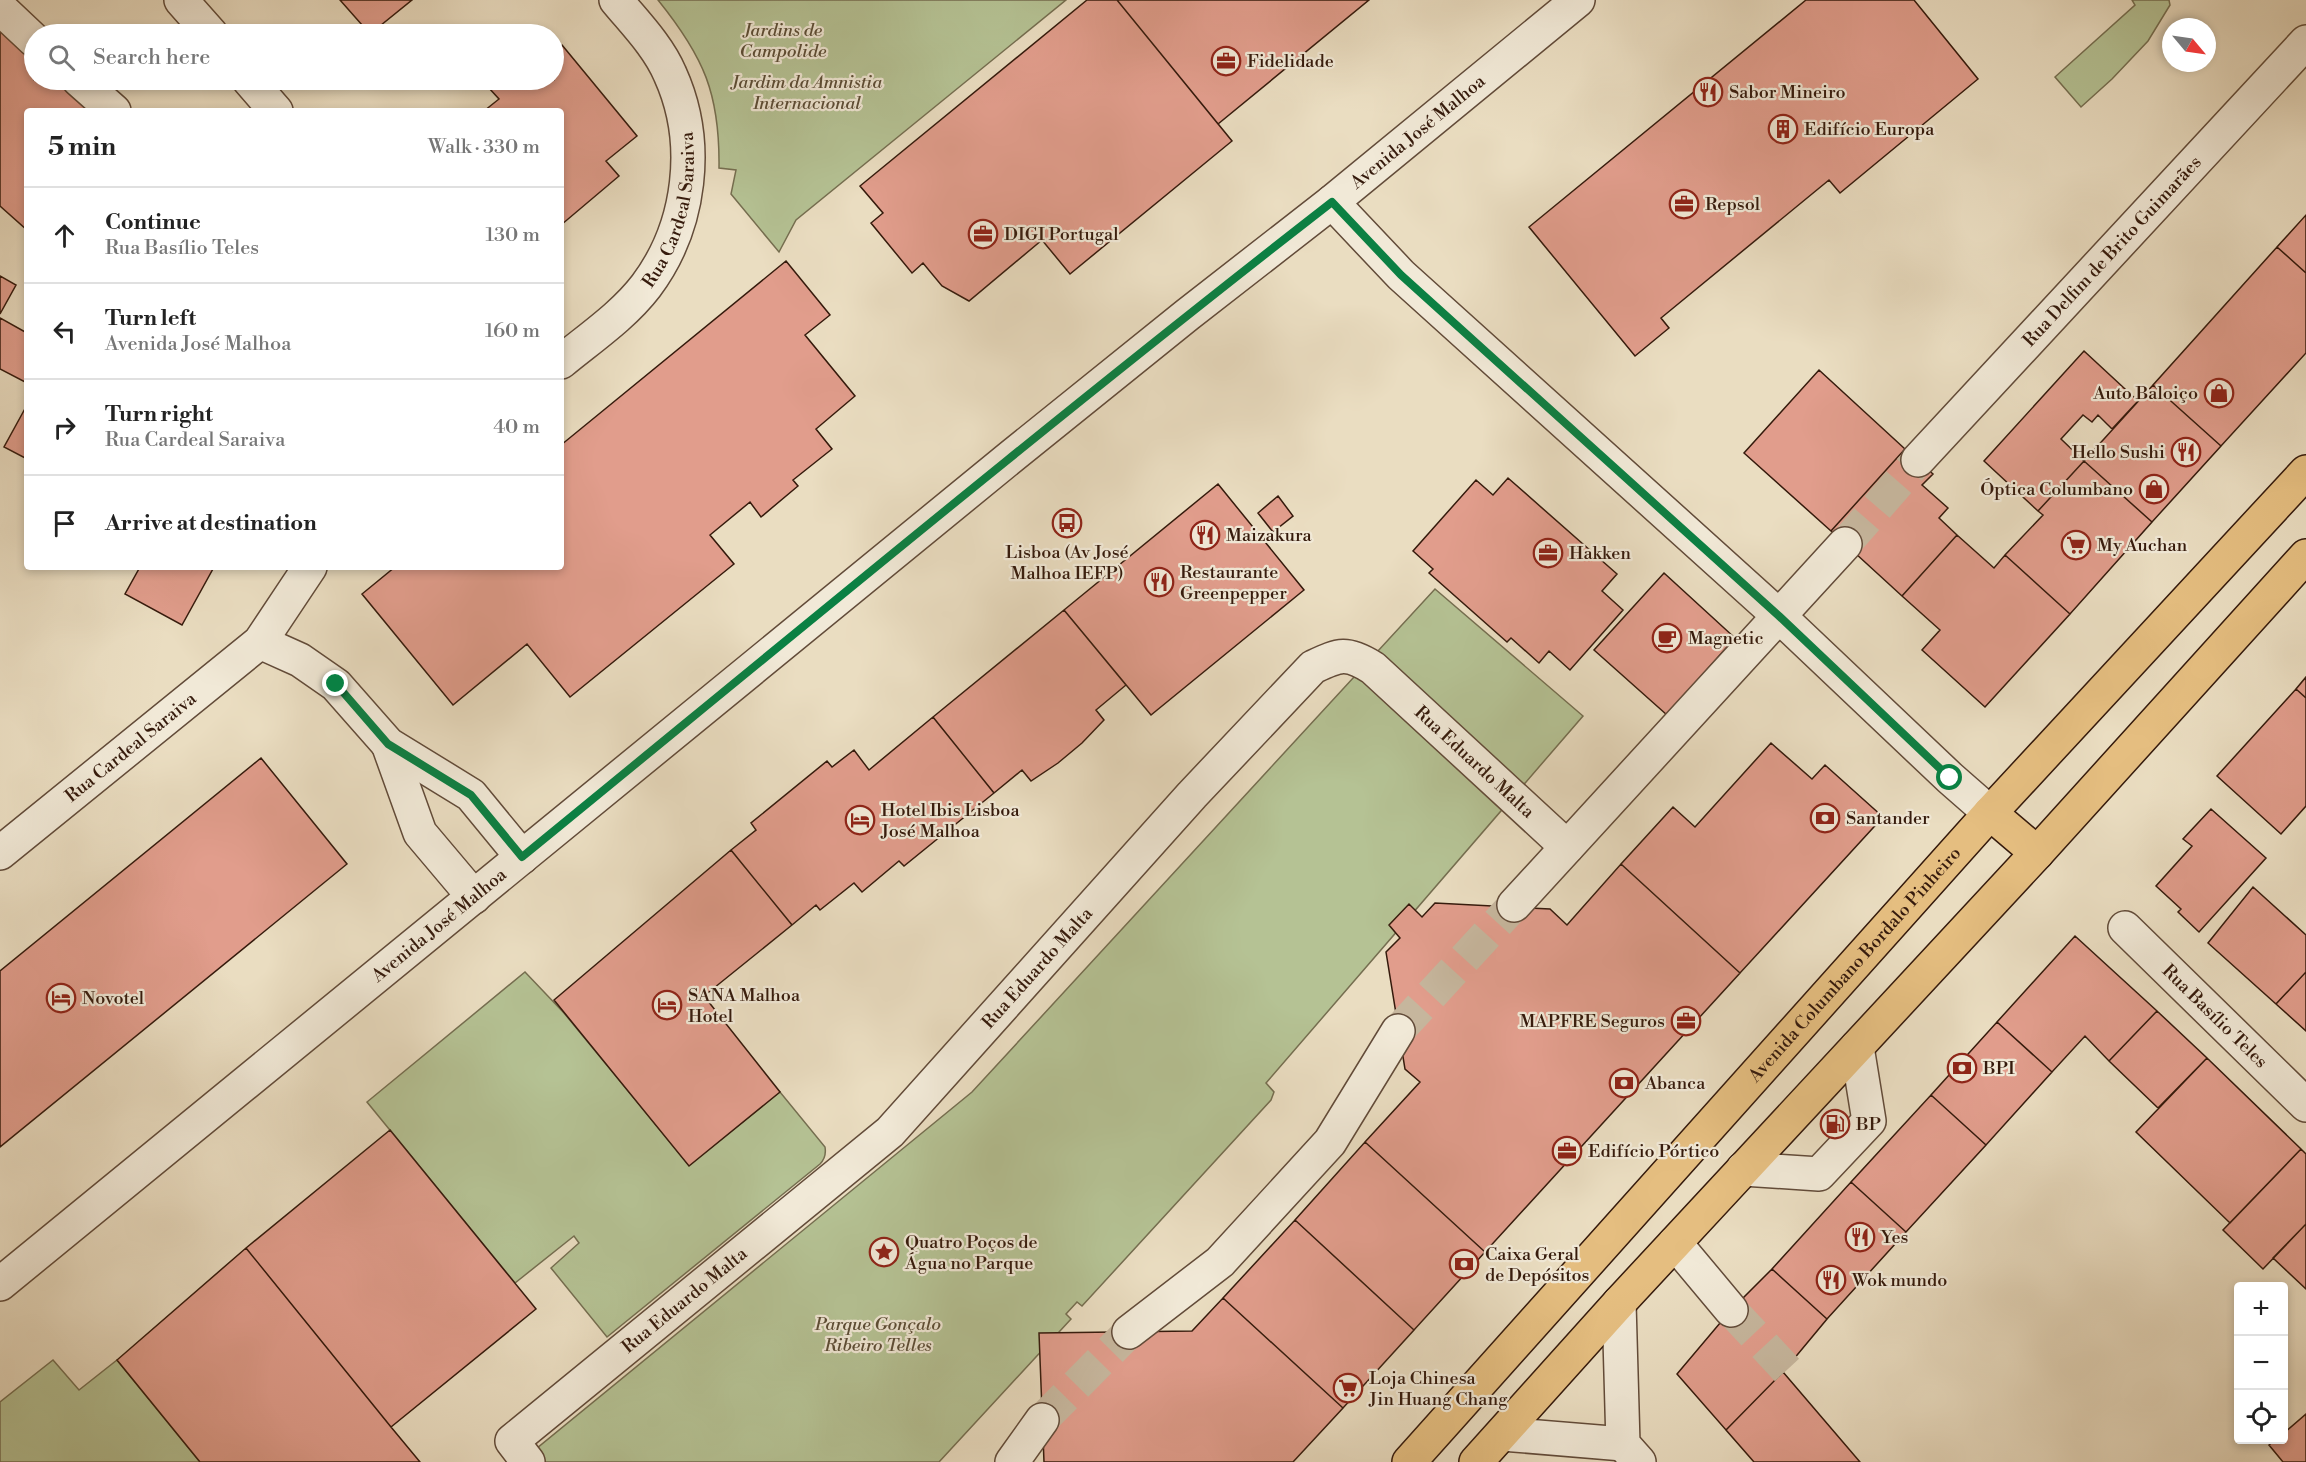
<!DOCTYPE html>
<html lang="en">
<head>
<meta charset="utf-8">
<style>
	:root { --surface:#fff; --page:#f2f2f2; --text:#222; --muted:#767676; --line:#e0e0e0 }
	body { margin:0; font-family:"Libre Bodoni",serif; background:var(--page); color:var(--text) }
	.controls { position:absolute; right:18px; bottom:18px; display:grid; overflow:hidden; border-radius:6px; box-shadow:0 3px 9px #0003 }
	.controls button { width:54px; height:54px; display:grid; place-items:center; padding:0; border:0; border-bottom:2px solid var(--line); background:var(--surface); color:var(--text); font:30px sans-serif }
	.compass { position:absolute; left:2162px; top:18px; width:54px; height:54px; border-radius:50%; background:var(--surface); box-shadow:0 3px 9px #0003; rotate:119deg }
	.stop { position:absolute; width:18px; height:18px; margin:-14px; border:4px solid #0b8043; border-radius:50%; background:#fff }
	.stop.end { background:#0b8043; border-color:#fff; box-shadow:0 2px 6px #0008 }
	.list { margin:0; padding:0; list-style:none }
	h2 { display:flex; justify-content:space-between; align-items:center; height:78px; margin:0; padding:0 24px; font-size:26px }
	h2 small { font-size:20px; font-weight:400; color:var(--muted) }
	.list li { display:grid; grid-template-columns:39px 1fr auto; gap:18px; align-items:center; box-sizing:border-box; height:96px; padding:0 24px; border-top:2px solid var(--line) }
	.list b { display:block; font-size:22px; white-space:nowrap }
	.list p { margin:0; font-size:20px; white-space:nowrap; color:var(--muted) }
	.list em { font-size:20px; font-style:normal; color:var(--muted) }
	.icon { flex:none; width:33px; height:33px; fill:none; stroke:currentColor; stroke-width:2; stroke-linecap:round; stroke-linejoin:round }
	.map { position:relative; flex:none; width:2306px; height:1462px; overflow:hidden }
	.search { position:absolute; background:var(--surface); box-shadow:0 3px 9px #0003; left:24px; top:24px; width:540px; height:66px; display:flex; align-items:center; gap:15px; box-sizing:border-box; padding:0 21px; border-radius:33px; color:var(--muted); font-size:22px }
	.panel { position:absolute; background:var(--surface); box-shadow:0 3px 9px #0003; left:24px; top:108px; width:540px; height:462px; border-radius:6px }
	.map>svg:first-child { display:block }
</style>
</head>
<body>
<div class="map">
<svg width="2306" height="1462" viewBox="0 0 2306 1462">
	<rect width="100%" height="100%" fill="#eaddc1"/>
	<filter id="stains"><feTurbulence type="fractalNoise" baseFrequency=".00333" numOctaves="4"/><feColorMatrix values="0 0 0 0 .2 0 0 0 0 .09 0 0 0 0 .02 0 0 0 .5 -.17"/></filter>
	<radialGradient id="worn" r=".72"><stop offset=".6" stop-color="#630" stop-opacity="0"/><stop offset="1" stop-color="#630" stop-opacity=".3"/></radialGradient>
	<path fill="#b5c294" stroke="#756e50" stroke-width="1.5" d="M 658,0 L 1066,0 L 796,220 L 779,252 L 731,194 L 736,170 L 719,168 C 720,94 704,57 658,0 Z
		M 2132,0 L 2169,0 L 2170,5 L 2148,41 L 2112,79 L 2081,107 L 2055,77 L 2135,5 Z
		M 1435,589 L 1583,716 L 1266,1083 L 1274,1092 L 1271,1100 L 1082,1306 L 1077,1302 L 1066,1314 L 1071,1319 L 939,1462 L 520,1462 L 972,1092 Z
		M 525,972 L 564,1013 L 689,1165 L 780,1092 L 825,1147 C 826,1153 825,1159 820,1164 L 607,1337 L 551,1268 L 579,1243 L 574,1236 L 515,1283 L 367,1102 Z
		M 53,1360 L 79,1390 L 117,1360 L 200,1462 L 0,1462 L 0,1402 Z"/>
	<path fill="#e19d8c" stroke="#351a0c" stroke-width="1.5" d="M 340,0 L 412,0 L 370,34 Z
		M 1087,0 L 1117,0 L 1232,141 L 1070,274 L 1042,240 L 969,301 L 942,286 L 923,263 L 912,273 L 871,223 L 883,213 L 860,186 Z
		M 1117,0 L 1369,0 L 1218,124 Z
		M 1806,0 L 1914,0 L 1978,79 L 1840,193 L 1829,180 L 1661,318 L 1669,328 L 1635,356 L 1529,227 Z
		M 0,31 L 34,62 L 34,80 L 55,80 L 90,111 L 27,111 L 27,230 L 0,206 Z
		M 562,45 L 637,136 L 606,161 L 619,176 L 561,225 L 561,111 L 484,111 L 499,99 L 489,88 L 500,80 L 554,80 L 554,53 Z
		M 2306,215 L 2306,273 L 2277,247 Z
		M 2277,247 L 2306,273 L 2306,353 L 2221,446 L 2153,385 Z
		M 786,261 L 830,315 L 805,335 L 855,396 L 816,429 L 832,449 L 793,480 L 798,486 L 761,517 L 750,502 L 710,535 L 734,564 L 570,697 L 527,644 L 453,705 L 362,594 L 395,567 L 561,567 L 561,445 Z
		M 0,276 L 16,285 L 0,314 Z
		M 0,318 L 27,333 L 27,383 L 0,369 Z
		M 2084,351 L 2138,401 L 2112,429 L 2098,415 L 2092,422 L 2083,415 L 2061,439 L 2084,461 L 2038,511 L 1984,461 Z
		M 1819,370 L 1905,449 L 1831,531 L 1744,453 Z
		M 2153,385 L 2221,446 L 2152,522 L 2084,461 Z
		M 27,405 L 27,459 L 4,447 Z
		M 1905,449 L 1933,474 L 1922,485 L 1948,508 L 1939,518 L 1957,535 L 1902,596 L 1831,531 Z
		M 2084,461 L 2152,522 L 2070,614 L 2005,555 L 2043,515 L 2038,511 Z
		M 1508,478 L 1617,574 L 1602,591 L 1623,610 L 1570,670 L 1549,651 L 1539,663 L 1511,638 L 1507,642 L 1429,573 L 1433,569 L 1413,551 L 1476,480 L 1493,495 Z
		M 1218,484 L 1304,590 L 1151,715 L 1064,610 Z
		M 1278,496 L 1293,516 L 1273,532 L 1258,513 Z
		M 1957,535 L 1994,568 L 2005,555 L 2070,614 L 1985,707 L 1922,650 L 1940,630 L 1902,596 Z
		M 140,567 L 214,567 L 182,625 L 125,594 Z
		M 1664,573 L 1735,638 L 1667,715 L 1594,650 Z
		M 1064,610 L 1126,685 L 1096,710 L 1104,720 L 1082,743 L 1058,763 L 1031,781 L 1022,770 L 994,793 L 933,717 Z
		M 2306,677 L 2306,698 L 2296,689 Z
		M 2296,689 L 2306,698 L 2306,806 L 2281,834 L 2217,776 Z
		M 933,717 L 994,793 L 904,866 L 899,861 L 862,892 L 854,883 L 820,910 L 816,905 L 792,925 L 731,850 L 756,830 L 751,823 L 827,761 L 832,767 L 854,750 L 869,770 Z
		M 1771,743 L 1812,779 L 1825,765 L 1883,817 L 1740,973 L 1621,864 L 1673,807 L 1695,827 Z
		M 261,758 L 347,864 L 0,1147 L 0,971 Z
		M 2211,809 L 2266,858 L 2199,932 L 2178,912 L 2181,909 L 2156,886 L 2192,846 L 2183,839 Z
		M 731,850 L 792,925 L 704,996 L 780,1092 L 689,1166 L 554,1000 Z
		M 1621,864 L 1740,973 L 1485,1252 L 1365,1142 L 1420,1082 L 1405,1069 L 1386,952 L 1400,938 L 1389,925 L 1409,904 L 1422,917 L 1435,903 L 1550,909 L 1567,925 Z
		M 2253,887 L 2306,935 L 2306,972 L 2276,1004 L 2208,943 Z
		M 2075,936 L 2157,1011 L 2109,1061 L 2085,1036 L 2052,1072 L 1997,1022 Z
		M 2306,972 L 2306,1031 L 2276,1004 Z
		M 2157,1011 L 2207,1058 L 2158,1108 L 2109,1061 Z
		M 1997,1022 L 2052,1072 L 1986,1145 L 1931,1095 Z
		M 2207,1058 L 2301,1149 L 2230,1223 L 2136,1132 Z
		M 1931,1095 L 1986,1145 L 1906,1232 L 1851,1182 Z
		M 390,1130 L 536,1309 L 391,1427 L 246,1248 Z
		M 1365,1142 L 1485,1252 L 1414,1330 L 1295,1220 Z
		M 2301,1149 L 2306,1154 L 2306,1224 L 2263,1269 L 2223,1230 Z
		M 1851,1182 L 1906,1232 L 1827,1319 L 1772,1269 Z
		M 1295,1220 L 1414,1330 L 1343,1408 L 1223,1298 Z
		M 2306,1224 L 2306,1289 L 2273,1258 Z
		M 246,1248 L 391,1427 L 420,1462 L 200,1462 L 117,1360 Z
		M 1772,1269 L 1827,1319 L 1783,1372 L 1726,1430 L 1677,1374 L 1731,1310 Z
		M 1223,1298 L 1343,1408 L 1293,1462 L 1044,1462 L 1039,1333 L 1192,1331 Z
		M 1783,1372 L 1860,1462 L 1754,1462 L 1726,1430 Z
		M 2306,1414 L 2306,1462 L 2283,1462 L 2269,1445 L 2275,1440 L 2284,1440 L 2284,1433 Z"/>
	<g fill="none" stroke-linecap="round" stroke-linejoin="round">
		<path stroke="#c6b69d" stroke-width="33" stroke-dasharray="33 16" stroke-linecap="butt" d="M 1845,544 L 1918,460
			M 1398,1031 L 1514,905
			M 1731,1310 L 1788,1371
			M 1042,1420 L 1129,1332"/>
		<g stroke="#624b39" stroke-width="36">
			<g id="minor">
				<path d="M 181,0 L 211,34"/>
				<path d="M 0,8 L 34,40"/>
				<path d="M 79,80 L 114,111"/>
				<path d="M 249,80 L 276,111"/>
				<path d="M 1332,202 L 1401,275 L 1779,616 L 1950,778 L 1990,813"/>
				<path id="s1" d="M 561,362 C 590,338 623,316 646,286 C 691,226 701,142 670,74 C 658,46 635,23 616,0"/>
				<path id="s2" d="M 1918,460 L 2306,42"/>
				<path d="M 260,642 L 300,660 L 336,685 L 388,744 L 471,795 L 522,857"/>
				<path d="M 388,744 L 420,833 L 474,897"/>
				<path id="s3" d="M 0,853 L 260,642 L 310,567"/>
				<path d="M 1514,905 L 1845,544"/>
				<path id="s4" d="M 2125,928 L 2306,1105"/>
				<path d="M 1743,1169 L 1819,1174 L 1869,1121 L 1857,1047"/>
				<path d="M 1675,1243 L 1731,1310"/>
				<path id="s5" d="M 0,1284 L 1012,456 L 1187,315 L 1332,202 L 1578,0"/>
				<path d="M 1619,1303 L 1623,1444 L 1639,1462"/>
				<path d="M 1129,1332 L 1220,1262 L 1330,1142 L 1398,1031"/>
				<path d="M 1502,1434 L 1623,1444"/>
				<path id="s6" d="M 528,1462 L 512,1441 L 890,1132 L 1192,795 L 1313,667 C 1339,655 1346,651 1373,668 L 1567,847"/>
				<path d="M 1012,1462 L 1042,1420"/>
			</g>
		</g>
		<g stroke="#351a0c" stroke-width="36">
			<g id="major">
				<path d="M 1990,813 L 2037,853"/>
				<path id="s7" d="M 1409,1462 L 1990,813 L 2306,472"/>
				<path d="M 1476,1462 L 1619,1303 L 2037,853 L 2306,556"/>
			</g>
		</g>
		<use href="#minor" stroke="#f1e9d7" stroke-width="33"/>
		<use href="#major" stroke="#e5be80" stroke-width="33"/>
	</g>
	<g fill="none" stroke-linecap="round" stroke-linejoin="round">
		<path stroke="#0b8043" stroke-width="8" d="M 336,684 L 388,744 L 471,795 L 522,857 C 791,637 1058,415 1332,202 L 1401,275 L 1779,616 L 1950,778"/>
	</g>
	<defs>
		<g id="office-ring" transform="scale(1.5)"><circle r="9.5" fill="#f1e9d7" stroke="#8f2418" stroke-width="1.5"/><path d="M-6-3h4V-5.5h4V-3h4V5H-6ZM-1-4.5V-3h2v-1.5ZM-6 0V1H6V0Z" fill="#8f2418"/></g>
		<g id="restaurant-ring" transform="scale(1.5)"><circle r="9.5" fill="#f1e9d7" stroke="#8f2418" stroke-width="1.5"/><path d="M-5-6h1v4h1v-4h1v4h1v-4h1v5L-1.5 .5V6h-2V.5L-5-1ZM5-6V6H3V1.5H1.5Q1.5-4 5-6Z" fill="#8f2418"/></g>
		<g id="building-ring" transform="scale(1.5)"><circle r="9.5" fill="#f1e9d7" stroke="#8f2418" stroke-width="1.5"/><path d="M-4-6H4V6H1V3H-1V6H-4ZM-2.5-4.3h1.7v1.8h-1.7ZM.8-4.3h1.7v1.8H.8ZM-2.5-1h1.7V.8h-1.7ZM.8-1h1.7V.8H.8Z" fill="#8f2418"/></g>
		<g id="shop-ring" transform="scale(1.5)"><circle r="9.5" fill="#f1e9d7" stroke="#8f2418" stroke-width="1.5"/><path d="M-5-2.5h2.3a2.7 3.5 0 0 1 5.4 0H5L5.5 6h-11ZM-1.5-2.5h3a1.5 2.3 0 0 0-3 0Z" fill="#8f2418"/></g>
		<g id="bus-ring" transform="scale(1.5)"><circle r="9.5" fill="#f1e9d7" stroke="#8f2418" stroke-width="1.5"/><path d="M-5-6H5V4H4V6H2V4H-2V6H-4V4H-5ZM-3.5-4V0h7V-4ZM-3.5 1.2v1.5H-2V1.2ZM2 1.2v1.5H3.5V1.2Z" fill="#8f2418"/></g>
		<g id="supermarket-ring" transform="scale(1.5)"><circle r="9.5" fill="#f1e9d7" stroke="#8f2418" stroke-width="1.5"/><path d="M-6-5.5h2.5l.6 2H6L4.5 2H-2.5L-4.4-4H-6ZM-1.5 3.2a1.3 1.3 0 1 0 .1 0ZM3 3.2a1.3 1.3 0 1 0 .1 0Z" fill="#8f2418"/></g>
		<g id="cafe-ring" transform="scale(1.5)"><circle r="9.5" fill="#f1e9d7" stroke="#8f2418" stroke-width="1.5"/><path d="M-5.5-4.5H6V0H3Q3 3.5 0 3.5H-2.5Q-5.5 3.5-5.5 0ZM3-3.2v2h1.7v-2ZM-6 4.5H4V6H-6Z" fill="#8f2418"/></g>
		<g id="bank-ring" transform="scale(1.5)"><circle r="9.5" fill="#f1e9d7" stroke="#8f2418" stroke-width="1.5"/><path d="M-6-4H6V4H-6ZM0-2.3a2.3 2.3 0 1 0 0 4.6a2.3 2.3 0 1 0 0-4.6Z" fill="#8f2418"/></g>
		<g id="hotel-ring" transform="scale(1.5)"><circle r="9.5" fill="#f1e9d7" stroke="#8f2418" stroke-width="1.5"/><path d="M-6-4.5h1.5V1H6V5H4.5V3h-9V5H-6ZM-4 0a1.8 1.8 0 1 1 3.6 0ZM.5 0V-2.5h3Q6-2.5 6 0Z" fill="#8f2418"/></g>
		<g id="fuel-ring" transform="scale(1.5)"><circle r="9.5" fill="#f1e9d7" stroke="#8f2418" stroke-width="1.5"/><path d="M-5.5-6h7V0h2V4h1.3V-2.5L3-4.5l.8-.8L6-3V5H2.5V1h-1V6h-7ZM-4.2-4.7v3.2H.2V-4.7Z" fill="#8f2418"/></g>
		<g id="sight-ring" transform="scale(1.5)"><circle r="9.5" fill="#f1e9d7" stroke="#8f2418" stroke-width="1.5"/><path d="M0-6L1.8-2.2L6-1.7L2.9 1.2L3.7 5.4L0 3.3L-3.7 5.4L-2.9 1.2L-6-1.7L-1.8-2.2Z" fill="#8f2418"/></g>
	</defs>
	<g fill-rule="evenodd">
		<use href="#office-ring" x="1226" y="61"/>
		<use href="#restaurant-ring" x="1708" y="92"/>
		<use href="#building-ring" x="1783" y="129"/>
		<use href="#office-ring" x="1684" y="204"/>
		<use href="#office-ring" x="983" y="234"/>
		<use href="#shop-ring" x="2219" y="393"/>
		<use href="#restaurant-ring" x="2186" y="452"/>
		<use href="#shop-ring" x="2154" y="489"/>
		<use href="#bus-ring" x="1067" y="523"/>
		<use href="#restaurant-ring" x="1205" y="535"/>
		<use href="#supermarket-ring" x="2076" y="545"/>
		<use href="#office-ring" x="1548" y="553"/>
		<use href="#restaurant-ring" x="1159" y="582"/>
		<use href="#cafe-ring" x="1667" y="638"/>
		<use href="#bank-ring" x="1825" y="818"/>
		<use href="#hotel-ring" x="860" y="820"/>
		<use href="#hotel-ring" x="61" y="998"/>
		<use href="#hotel-ring" x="667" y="1005"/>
		<use href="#office-ring" x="1686" y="1021"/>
		<use href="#bank-ring" x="1962" y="1068"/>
		<use href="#bank-ring" x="1624" y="1083"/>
		<use href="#fuel-ring" x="1835" y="1124"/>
		<use href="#office-ring" x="1567" y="1151"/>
		<use href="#restaurant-ring" x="1860" y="1237"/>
		<use href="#sight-ring" x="884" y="1252"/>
		<use href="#bank-ring" x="1464" y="1264"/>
		<use href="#restaurant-ring" x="1831" y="1280"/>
		<use href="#supermarket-ring" x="1348" y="1388"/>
	</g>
	<g text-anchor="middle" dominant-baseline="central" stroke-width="4.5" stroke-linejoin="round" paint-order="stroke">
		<g font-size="18" font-style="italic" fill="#5b4c35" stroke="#f1e9d7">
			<text x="783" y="30">Jardins de<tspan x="783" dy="21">Campolide</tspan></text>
			<text x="807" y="82">Jardim da Amnistia<tspan x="807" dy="21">Internacional</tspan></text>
			<text x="878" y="1324">Parque Gonçalo<tspan x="878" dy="21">Ribeiro Telles</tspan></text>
		</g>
		<g font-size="18" fill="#351a0c" stroke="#f1e9d7" text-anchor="start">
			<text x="1247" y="61">Fidelidade</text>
			<text x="1729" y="92">Sabor Mineiro</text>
			<text x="1804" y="129">Edifício Europa</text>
			<text x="1705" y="204">Repsol</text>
			<text x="1004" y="234">DIGI Portugal</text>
			<text x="2198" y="393" text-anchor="end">Auto Baloiço</text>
			<text x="2165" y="452" text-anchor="end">Hello Sushi</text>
			<text x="2133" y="489" text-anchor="end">Óptica Columbano</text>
			<text x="1226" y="535">Maizakura</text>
			<text x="2097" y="545">My Auchan</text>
			<text x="1067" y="552" text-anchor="middle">Lisboa (Av José<tspan x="1067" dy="21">Malhoa IEFP)</tspan></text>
			<text x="1569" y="553">Hakken</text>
			<text x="1180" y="572">Restaurante<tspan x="1180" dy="21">Greenpepper</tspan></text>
			<text x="1688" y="638">Magnetic</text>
			<text x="881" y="810">Hotel Ibis Lisboa<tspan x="881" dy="21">José Malhoa</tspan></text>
			<text x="1846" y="818">Santander</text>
			<text x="688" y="995">SANA Malhoa<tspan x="688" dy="21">Hotel</tspan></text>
			<text x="82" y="998">Novotel</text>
			<text x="1665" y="1021" text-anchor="end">MAPFRE Seguros</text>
			<text x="1983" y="1068">BPI</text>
			<text x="1645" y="1083">Abanca</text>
			<text x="1856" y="1124">BP</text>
			<text x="1588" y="1151">Edifício Pórtico</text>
			<text x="1881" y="1237">Yes</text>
			<text x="905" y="1242">Quatro Poços de<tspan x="905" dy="21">Água no Parque</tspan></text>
			<text x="1485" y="1254">Caixa Geral<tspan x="1485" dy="21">de Depósitos</tspan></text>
			<text x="1852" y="1280">Wok mundo</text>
			<text x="1369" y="1378">Loja Chinesa<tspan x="1369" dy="21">Jin Huang Chang</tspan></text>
		</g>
		<g font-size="18" fill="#351a0c" stroke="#f1e9d7">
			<text stroke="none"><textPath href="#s5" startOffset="1827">Avenida José Malhoa</textPath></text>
			<text stroke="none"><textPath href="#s1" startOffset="196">Rua Cardeal Saraiva</textPath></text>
			<text stroke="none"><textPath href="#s2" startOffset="285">Rua Delfim de Brito Guimarães</textPath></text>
			<text stroke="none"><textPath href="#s3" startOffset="168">Rua Cardeal Saraiva</textPath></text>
			<text stroke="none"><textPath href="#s6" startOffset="1346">Rua Eduardo Malta</textPath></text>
			<text stroke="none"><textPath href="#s5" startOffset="567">Avenida José Malhoa</textPath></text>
			<text stroke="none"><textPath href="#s7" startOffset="668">Avenida Columbano Bordalo Pinheiro</textPath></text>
			<text stroke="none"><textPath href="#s6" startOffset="735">Rua Eduardo Malta</textPath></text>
			<text stroke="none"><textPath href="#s4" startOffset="126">Rua Basílio Teles</textPath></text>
			<text stroke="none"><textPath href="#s6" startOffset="249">Rua Eduardo Malta</textPath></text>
		</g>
	</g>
	<rect width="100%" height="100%" filter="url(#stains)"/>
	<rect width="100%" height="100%" fill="url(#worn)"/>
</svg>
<div class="controls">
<button>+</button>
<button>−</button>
<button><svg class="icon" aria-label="locate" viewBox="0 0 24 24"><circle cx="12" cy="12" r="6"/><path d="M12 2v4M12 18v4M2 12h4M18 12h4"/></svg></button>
</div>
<svg class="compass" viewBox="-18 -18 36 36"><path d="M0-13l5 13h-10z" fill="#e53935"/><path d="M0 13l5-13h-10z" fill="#767676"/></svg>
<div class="stop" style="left:1950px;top:778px"></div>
<div class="stop end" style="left:336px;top:684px"></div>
<div class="search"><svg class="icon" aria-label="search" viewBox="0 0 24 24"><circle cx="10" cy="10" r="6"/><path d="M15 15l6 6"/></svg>Search here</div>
<section class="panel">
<h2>5 min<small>Walk · 330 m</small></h2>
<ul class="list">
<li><svg class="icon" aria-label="ahead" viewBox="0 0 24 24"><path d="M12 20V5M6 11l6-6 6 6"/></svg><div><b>Continue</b><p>Rua Basílio Teles</p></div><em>130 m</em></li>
<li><svg class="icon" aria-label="left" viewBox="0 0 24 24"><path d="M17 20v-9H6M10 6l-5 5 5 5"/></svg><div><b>Turn left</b><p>Avenida José Malhoa</p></div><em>160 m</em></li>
<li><svg class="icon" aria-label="right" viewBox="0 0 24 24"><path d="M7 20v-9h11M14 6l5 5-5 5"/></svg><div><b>Turn right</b><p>Rua Cardeal Saraiva</p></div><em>40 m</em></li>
<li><svg class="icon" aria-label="arrive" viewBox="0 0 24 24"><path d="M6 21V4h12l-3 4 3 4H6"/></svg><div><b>Arrive at destination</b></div></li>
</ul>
</section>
</div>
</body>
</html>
